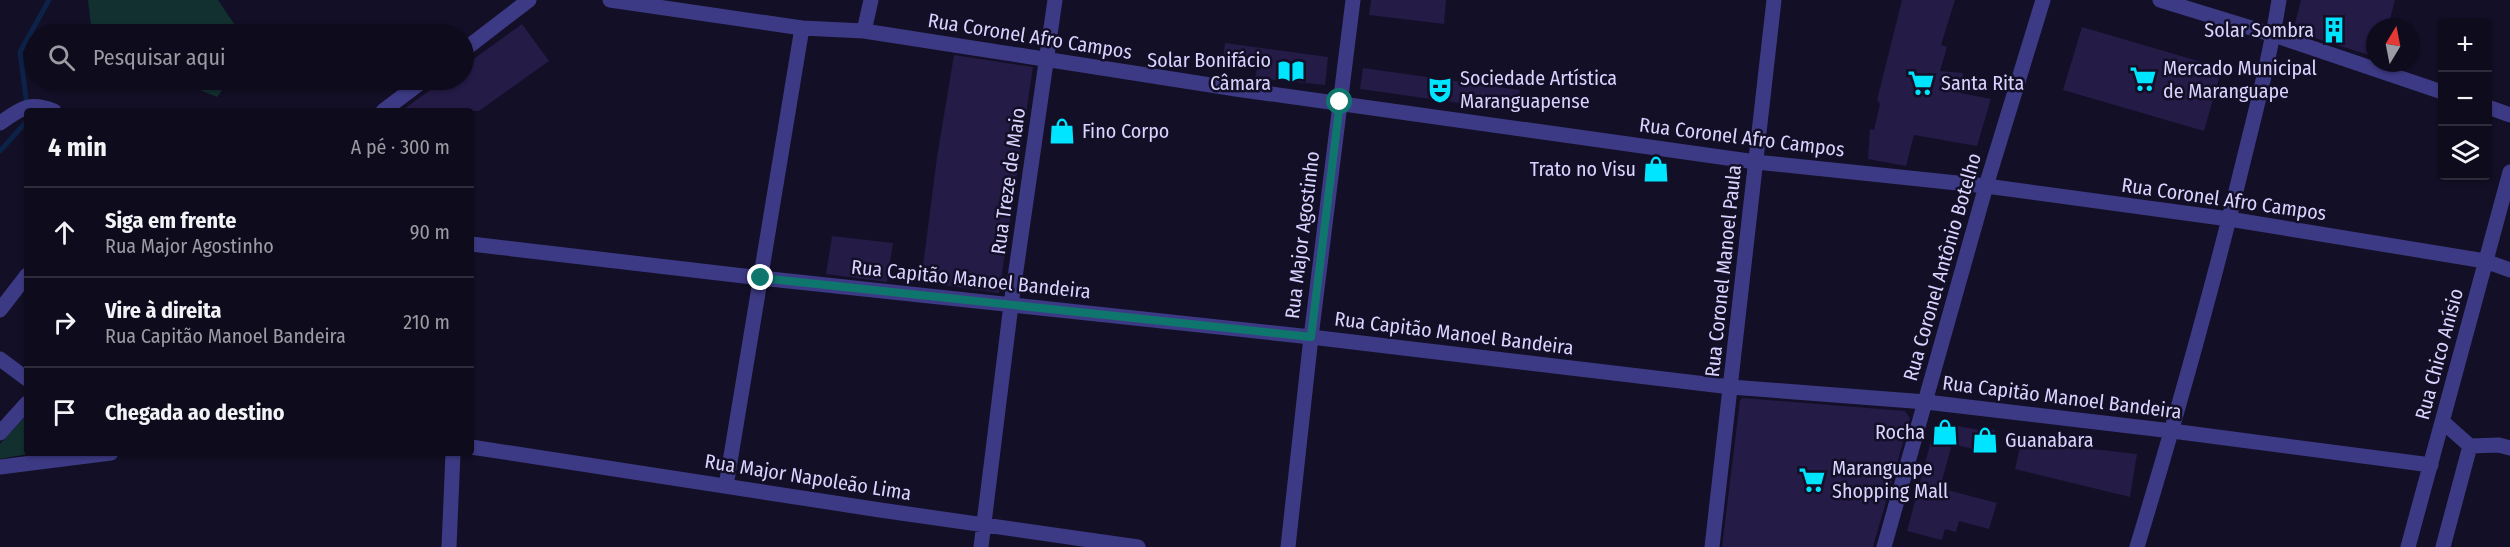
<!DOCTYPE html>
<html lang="pt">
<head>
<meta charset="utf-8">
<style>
	:root { --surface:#0e0b1c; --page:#1c1929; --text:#f1f3f6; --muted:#9b9ba3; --line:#2e2b3b }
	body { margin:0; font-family:"Fira Sans Condensed",sans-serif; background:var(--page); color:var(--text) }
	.controls { position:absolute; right:18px; top:18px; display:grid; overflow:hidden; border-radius:6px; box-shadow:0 2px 4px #0004 }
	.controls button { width:54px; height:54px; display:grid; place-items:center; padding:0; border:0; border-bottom:2px solid var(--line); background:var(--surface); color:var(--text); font:30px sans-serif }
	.compass { position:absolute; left:2366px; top:18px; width:54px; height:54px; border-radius:50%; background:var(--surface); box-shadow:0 2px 4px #0004; rotate:10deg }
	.stop { position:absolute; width:18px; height:18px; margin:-14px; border:4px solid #0f766e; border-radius:50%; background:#fff }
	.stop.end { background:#0f766e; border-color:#fff; box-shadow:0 2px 6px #0008 }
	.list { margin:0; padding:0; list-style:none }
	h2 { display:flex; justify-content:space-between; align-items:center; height:78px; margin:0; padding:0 24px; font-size:26px }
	h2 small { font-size:20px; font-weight:400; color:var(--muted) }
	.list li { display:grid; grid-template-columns:39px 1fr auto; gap:18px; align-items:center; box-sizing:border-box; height:90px; padding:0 24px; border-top:2px solid var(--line) }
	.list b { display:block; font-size:22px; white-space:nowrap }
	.list p { margin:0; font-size:20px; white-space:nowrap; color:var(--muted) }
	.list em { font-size:20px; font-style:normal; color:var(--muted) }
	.icon { flex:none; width:33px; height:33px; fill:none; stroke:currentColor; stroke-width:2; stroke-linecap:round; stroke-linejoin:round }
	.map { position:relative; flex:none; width:2510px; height:547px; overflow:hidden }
	.search { position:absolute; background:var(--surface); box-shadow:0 2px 4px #0004; left:24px; top:24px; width:450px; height:66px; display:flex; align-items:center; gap:15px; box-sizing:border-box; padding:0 21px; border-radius:33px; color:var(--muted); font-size:22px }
	.panel { position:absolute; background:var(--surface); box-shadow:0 2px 4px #0004; left:24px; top:108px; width:450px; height:348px; border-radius:6px }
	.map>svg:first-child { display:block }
</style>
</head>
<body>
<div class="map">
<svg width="2510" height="547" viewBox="0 0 2510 547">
	<rect width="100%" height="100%" fill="#130f26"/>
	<path fill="#12302f" d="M 88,0 L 218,0 L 241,34 L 92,34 Z
		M 176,80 L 230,80 L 217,97 Z
		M 27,415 L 27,453 L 33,453 L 0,459 L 0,444 Z"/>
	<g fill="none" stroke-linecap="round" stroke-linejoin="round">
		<path stroke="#0c2248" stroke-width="5" d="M 27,106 L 20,52 L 49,0
			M 0,151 L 27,121"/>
	</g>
	<path fill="#241b47" d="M 1371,0 L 1446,0 L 1444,24 L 1369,15 Z
		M 1902,0 L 1955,0 L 1941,45 L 1947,47 L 1940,71 L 1963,73 L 1960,93 L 1991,99 L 1977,146 L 1914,135 L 1906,166 L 1868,159 L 1870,129 L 1874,130 L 1880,104 L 1877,100 Z
		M 2301,0 L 2395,0 L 2388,27 L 2375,27 L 2375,57 L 2293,31 Z
		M 522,24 L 549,61 L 479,111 L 401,111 L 444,80 L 464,80 L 464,66 Z
		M 2082,27 L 2222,68 L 2204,131 L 2063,90 Z
		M 1225,43 L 1328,57 L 1325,85 L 1255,78 L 1258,64 L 1223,60 Z
		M 954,55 L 1033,67 L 999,293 L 921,282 L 937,157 Z
		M 1363,68 L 1520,90 L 1517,111 L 1360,89 Z
		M 832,236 L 893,243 L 887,282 L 826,274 Z
		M 1743,398 L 1905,411 L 1910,418 L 1873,547 L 1722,547 L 1740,400 Z
		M 1942,423 L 1979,430 L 1980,426 L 1995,430 L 1990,453 L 1952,444 L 1940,488 L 1997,503 L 1989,529 L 1959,521 L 1956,532 L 1945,529 L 1942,540 L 1907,531 L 1935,426 Z
		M 2023,434 L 2050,438 L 2049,444 L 2137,454 L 2130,497 L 2015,469 Z"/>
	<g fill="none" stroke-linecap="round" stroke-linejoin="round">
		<path stroke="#3d3a85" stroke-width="15" d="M 610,0 L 802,28 L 864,31 L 1236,89 L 1756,162 L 1986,186 L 2229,219 L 2485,261 L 2510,270
			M 2160,0 L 2274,35 L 2442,92
			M 864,31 L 871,0
			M 464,50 L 529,0
			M 2488,107 L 2510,115
			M 383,111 L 424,80
			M 0,123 C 21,109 28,101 54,111
			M 471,244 L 761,278 L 1311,337 L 1731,387 L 1926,402 L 2172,431 L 2431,465
			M 0,310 L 27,275
			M 0,359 L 27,379
			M 2443,422 L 2470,446
			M 0,433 L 27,403
			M 471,447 L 880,510 L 1138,547
			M 0,467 L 111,453
			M 726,486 L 802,28
			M 449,547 L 453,453
			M 981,547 L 1011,305 L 1055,0
			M 1288,547 L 1311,337 L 1353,0
			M 1712,547 L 1774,0
			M 1884,547 L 1986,186 L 2043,0
			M 2137,547 C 2173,428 2207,308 2237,187 C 2252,125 2269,63 2279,0
			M 2408,547 L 2510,172
			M 2443,547 L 2470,446 L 2499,445 L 2510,448"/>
	</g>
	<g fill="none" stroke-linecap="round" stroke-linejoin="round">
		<path stroke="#0f766e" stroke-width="8" d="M 761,278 L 1311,337 L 1340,102"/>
	</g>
	<defs>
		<g id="building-bare" transform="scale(2.07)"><path d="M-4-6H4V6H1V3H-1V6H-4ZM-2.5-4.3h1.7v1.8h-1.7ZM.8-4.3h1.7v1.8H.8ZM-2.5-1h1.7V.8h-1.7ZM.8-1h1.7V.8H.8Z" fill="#00e5ff" stroke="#130f26" stroke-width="2.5" paint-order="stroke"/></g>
		<g id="library-bare" transform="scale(2.07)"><path d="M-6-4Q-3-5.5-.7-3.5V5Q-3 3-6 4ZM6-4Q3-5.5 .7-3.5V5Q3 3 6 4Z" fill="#00e5ff" stroke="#130f26" stroke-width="2.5" paint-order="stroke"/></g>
		<g id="supermarket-bare" transform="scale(2.07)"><path d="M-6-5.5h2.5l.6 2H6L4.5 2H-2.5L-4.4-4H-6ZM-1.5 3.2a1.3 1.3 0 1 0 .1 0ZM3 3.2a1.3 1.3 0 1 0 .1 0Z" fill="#00e5ff" stroke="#130f26" stroke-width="2.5" paint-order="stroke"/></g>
		<g id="theatre-bare" transform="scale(2.07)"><path d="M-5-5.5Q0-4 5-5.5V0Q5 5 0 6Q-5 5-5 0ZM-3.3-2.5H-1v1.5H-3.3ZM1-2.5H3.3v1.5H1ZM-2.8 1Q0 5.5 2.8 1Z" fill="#00e5ff" stroke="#130f26" stroke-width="2.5" paint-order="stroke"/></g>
		<g id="shop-bare" transform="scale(2.07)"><path d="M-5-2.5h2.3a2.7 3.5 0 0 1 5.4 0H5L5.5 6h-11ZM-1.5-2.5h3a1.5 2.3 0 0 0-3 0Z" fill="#00e5ff" stroke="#130f26" stroke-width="2.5" paint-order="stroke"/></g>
	</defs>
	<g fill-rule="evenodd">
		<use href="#building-bare" x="2334" y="30"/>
		<use href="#library-bare" x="1291" y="71"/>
		<use href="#supermarket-bare" x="2143" y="79"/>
		<use href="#supermarket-bare" x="1921" y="83"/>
		<use href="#theatre-bare" x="1440" y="90"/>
		<use href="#shop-bare" x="1062" y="131"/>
		<use href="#shop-bare" x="1656" y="169"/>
		<use href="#shop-bare" x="1945" y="432"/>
		<use href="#shop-bare" x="1985" y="440"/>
		<use href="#supermarket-bare" x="1812" y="480"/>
	</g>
	<g text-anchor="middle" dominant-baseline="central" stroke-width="5" stroke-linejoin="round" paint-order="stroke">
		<g font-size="20" fill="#d9d4ff" stroke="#130f26" text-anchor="start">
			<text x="2314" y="30" text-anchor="end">Solar Sombra</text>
			<text x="1271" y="60" text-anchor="end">Solar Bonifácio<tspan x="1271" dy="23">Câmara</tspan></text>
			<text x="2163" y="68">Mercado Municipal<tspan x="2163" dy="23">de Maranguape</tspan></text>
			<text x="1460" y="78">Sociedade Artística<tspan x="1460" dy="23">Maranguapense</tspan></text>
			<text x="1941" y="83">Santa Rita</text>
			<text x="1082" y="131">Fino Corpo</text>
			<text x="1636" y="169" text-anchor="end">Trato no Visu</text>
			<text x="1925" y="432" text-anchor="end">Rocha</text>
			<text x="2005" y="440">Guanabara</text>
			<text x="1832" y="468">Maranguape<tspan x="1832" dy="23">Shopping Mall</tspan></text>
		</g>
		<g font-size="20" fill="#d9d4ff" stroke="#130f26">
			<text transform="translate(1030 36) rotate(9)">Rua Coronel Afro Campos</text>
			<text transform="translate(1742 137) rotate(7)">Rua Coronel Afro Campos</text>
			<text transform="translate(1008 181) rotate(-82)">Rua Treze de Maio</text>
			<text transform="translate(2224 199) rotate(8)">Rua Coronel Afro Campos</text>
			<text transform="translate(1302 235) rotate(-83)">Rua Major Agostinho</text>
			<text transform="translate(1942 267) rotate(-74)">Rua Coronel Antônio Botelho</text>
			<text transform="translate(1723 271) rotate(-84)">Rua Coronel Manoel Paula</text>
			<text transform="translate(971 279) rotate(6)">Rua Capitão Manoel Bandeira</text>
			<text transform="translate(1454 333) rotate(7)">Rua Capitão Manoel Bandeira</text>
			<text transform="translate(2439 354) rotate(-75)">Rua Chico Anísio</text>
			<text transform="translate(2062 397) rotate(7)">Rua Capitão Manoel Bandeira</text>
			<text transform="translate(808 477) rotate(9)">Rua Major Napoleão Lima</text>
		</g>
	</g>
</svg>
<div class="controls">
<button>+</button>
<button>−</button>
<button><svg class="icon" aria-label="layers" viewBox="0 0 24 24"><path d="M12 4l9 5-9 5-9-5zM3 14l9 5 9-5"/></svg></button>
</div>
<svg class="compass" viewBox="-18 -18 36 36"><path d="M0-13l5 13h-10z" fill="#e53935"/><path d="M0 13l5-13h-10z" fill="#9b9ba3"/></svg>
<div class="stop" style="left:1340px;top:102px"></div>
<div class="stop end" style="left:761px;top:278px"></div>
<div class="search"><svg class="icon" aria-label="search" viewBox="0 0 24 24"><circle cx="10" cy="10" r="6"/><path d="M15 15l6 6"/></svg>Pesquisar aqui</div>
<section class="panel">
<h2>4 min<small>A pé · 300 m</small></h2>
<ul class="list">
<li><svg class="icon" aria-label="ahead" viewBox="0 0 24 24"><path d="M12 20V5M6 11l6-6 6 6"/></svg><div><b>Siga em frente</b><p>Rua Major Agostinho</p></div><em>90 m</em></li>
<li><svg class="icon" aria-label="right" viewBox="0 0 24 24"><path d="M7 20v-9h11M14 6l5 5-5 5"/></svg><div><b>Vire à direita</b><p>Rua Capitão Manoel Bandeira</p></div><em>210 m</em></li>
<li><svg class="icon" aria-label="arrive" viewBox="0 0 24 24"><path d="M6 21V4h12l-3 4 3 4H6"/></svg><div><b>Chegada ao destino</b></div></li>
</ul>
</section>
</div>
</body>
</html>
